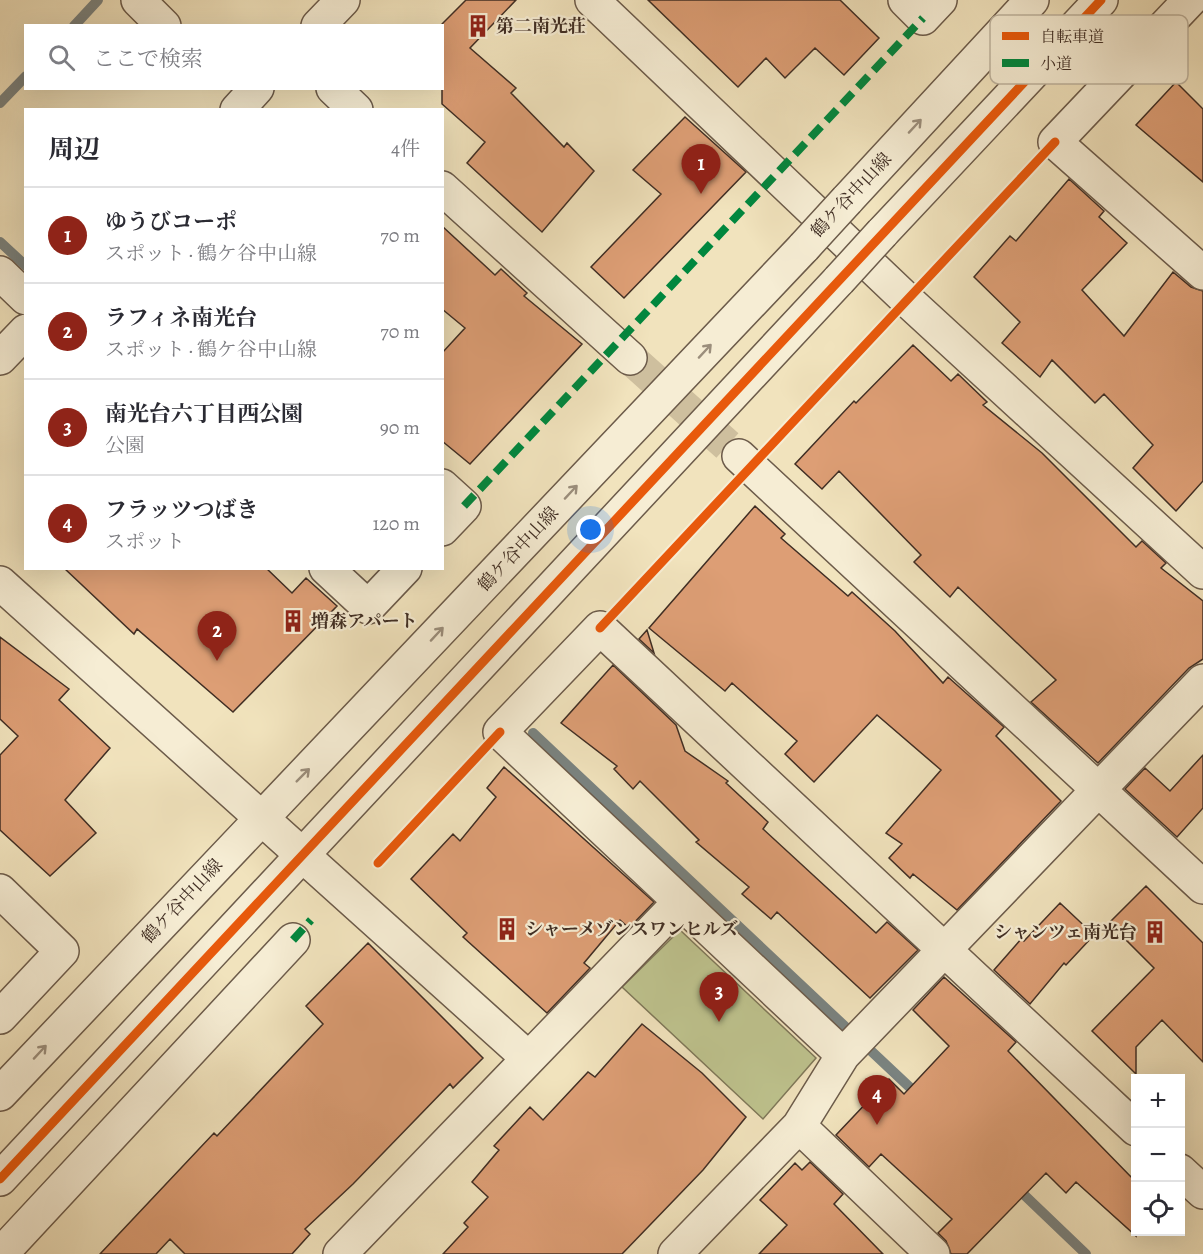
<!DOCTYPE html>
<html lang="ja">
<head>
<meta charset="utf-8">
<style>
	:root { --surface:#fff; --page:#f7f7f7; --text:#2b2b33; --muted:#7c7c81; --line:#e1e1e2; --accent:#8f2418 }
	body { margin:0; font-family:Alegreya,"Noto Serif JP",serif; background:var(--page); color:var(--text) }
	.controls { position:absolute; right:18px; bottom:18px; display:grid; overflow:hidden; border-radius:0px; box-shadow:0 6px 24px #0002 }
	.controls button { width:54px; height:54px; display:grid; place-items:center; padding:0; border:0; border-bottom:2px solid var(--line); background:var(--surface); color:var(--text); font:30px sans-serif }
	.you { position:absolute; left:591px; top:530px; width:21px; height:21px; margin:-15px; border:4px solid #fff; border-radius:50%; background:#1a73e8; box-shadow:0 0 0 9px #1a73e833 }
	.badge { display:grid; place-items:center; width:39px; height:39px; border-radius:50%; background:var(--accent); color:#fff; font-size:20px; font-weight:700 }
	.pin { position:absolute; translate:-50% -50px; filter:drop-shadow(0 2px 3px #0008) }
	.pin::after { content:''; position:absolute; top:32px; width:21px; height:18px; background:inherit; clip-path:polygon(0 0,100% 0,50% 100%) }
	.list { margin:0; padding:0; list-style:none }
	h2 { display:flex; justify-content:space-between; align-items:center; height:78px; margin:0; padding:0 24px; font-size:26px }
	h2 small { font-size:20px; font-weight:400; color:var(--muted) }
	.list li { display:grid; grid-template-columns:39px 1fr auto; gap:18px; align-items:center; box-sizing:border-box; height:96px; padding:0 24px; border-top:2px solid var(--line) }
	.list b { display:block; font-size:22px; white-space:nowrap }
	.list p { margin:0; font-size:20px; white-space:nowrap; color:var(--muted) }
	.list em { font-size:20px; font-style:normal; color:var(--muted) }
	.icon { flex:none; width:33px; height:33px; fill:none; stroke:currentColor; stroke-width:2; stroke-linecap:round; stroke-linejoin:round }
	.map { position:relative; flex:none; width:1203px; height:1254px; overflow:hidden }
	.search { position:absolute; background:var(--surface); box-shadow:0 6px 24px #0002; left:24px; top:24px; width:420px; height:66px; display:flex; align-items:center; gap:15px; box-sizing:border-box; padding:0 21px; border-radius:0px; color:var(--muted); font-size:22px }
	.panel { position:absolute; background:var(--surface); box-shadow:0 6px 24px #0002; left:24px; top:108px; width:420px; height:462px; border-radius:0px }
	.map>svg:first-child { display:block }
</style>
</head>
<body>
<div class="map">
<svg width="1203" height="1254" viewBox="0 0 1203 1254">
	<rect width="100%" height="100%" fill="#f1e3bd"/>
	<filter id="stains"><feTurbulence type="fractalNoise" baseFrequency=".00333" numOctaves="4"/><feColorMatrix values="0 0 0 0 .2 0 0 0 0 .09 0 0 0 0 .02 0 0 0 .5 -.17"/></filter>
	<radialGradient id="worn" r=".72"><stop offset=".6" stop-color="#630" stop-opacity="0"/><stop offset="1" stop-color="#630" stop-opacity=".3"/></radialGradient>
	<path fill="#bec38e" stroke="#7f7859" stroke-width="1.5" d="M 680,930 L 816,1058 L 763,1119 L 622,987 Z"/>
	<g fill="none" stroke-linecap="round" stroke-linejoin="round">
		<path stroke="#7a8380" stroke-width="10" d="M 74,26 L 98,0
			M 0,103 L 26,76
			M 0,242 L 26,266
			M 533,733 L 919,1096
			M 1016,1187 L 1086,1254"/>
	</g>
	<path fill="#dd9e75" stroke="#402e24" stroke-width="1.5" d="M 466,0 L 516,0 L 470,48 L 516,88 L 511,93 L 564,147 L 567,143 L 594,171 L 542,232 L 467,163 L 485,142 L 442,104 L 442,24 Z
		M 648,0 L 840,0 L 879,38 L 844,75 L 815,48 L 785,78 L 766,58 L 738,87 Z
		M 1176,82 L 1203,109 L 1203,182 L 1136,125 Z
		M 685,117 L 746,172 L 624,298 L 591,267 L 661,194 L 633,170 Z
		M 1069,179 L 1104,211 L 1099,217 L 1127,243 L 1082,290 L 1124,336 L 1173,272 L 1191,287 L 1203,291 L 1203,481 L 1176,511 L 1133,468 L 1153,445 L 1104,394 L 1095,403 L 1052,360 L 1040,377 L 1002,343 L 1020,322 L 974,277 L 1010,236 L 1016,241 Z
		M 442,226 L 495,275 L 501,269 L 527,293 L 524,296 L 582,344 L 470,464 L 442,441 L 442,353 L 465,328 L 442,309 Z
		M 913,345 L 951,381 L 958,374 L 987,402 L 983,405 L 1042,453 L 1136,547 L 1142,541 L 1166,563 L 1161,568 L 1203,601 L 1203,659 L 1189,668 L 1098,763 L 1031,702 L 1056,680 L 958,587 L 950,597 L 914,562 L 921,555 L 839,471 L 822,489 L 795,464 L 854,401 L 856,403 Z
		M 755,506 L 785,534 L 781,538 L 848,596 L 852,592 L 895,631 L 943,683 L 948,677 L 1004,727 L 996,736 L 1061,801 L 957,910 L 913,874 L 910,878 L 889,858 L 902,844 L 886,833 L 941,770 L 877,715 L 814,782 L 785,754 L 797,741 L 732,683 L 725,691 L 649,628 Z
		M 64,568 L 266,568 L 292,593 L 306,578 L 337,606 L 233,712 L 137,629 L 134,634 Z
		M 647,630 L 654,653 L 639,639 Z
		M 0,637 L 69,689 L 59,700 L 110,748 L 65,800 L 96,833 L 50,876 L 0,830 L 0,755 L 18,736 L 0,719 Z
		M 613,665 L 676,725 L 685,751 L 728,781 L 726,783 L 768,822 L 763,829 L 876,933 L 887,922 L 918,950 L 870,998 L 777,912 L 771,919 L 742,894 L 749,887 L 696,842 L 699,840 L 640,781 L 633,789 L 614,769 L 617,766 L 561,723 Z
		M 1203,755 L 1203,808 L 1177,837 L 1125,789 L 1145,768 L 1170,791 Z
		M 504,767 L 654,902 L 629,928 L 620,920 L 584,963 L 590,968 L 547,1013 L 463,937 L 467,933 L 411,879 L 453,834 L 460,841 L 496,797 L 487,788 Z
		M 1146,886 L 1203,943 L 1203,1062 L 1162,1020 L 1136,1047 L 1136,1074 L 1092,1031 L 1154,968 L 1109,923 Z
		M 1060,903 L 1094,935 L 1066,965 L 1064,963 L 1030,1004 L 994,970 L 1022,938 L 1024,941 Z
		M 368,943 L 483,1058 L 453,1088 L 450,1084 L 353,1184 L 305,1229 L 310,1234 L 292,1254 L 185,1254 L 170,1239 L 156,1254 L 100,1254 L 214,1133 L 217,1136 L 323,1024 L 306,1006 Z
		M 944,977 L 1016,1042 L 1008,1051 L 1136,1182 L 1136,1236 L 1076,1182 L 1066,1193 L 1046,1173 L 967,1254 L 951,1254 L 946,1241 L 938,1233 L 952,1219 L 881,1154 L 869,1167 L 836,1135 L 889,1079 L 904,1094 L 949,1046 L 913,1010 Z
		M 642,1024 L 702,1073 L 746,1117 L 703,1170 L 622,1254 L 443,1254 L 468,1227 L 464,1223 L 488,1197 L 472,1182 L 499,1150 L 494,1146 L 530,1107 L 543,1120 L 588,1072 L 595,1077 Z
		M 810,1162 L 843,1194 L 834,1204 L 883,1254 L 759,1254 L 787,1225 L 760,1200 L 795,1163 L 802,1170 Z"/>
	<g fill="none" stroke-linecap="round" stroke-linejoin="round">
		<path stroke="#cebf9e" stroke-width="33" stroke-dasharray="33 16" stroke-linecap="butt" d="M 630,358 L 739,456"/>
		<g stroke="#6c5b4a" stroke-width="36">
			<path id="minor" d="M 138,0 L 164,26
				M 592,0 L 907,300 L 1203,572
				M 905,0 L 923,18 L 940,0
				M 1190,0 L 1055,142 L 1203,273
				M 318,26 L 343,0
				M 333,88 L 356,110
				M 237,110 L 257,88
				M 442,188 L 630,358
				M 847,200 L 1032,0
				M 882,233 L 1101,0
				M 0,273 L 26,298
				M 0,358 L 26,331
				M 739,456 L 1203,887
				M 442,486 L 464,506 L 442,529
				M 326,568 L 368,607 L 405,568
				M 0,583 L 528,1058
				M 0,891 L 62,951 L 0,1017
				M 843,1055 L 500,732 L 600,628 L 1136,1129
				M 0,1094 L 804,247
				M 799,1126 L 933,1254
				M 1180,1171 L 1203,1192
				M 0,1179 L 839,280
				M 1,1254 L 293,940
				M 340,1254 L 680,902
				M 675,1254 L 799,1126 L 843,1055 L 1203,681"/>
		</g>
		<use href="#minor" stroke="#f6edd4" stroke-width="33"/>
		<g stroke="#6c5b4a" stroke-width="36" stroke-linecap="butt">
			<path id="minor-bridge" d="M 804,247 L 847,200
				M 839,280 L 882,233"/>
		</g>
		<use href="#minor-bridge" stroke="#f6edd4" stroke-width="33"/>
		<path stroke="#00873e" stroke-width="8" stroke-dasharray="15 8" stroke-linecap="butt" d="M 464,506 L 923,18
			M 293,940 L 311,920"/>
		<g stroke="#f6edd4" stroke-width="13">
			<path id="cycleway" d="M 600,628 L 1055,142
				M 378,863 L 500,732
				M 0,1179 L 1101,0"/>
		</g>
		<use href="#cycleway" stroke="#e8590c" stroke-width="9"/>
	</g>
	<defs><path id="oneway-shaft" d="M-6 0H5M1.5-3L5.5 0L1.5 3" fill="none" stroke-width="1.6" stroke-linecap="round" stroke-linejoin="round" transform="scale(1.5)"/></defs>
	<g stroke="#9b8e7c">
		<use href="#oneway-shaft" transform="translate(915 126) rotate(-47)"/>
		<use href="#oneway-shaft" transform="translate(705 351) rotate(-47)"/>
		<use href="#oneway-shaft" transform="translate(571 492) rotate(-47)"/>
		<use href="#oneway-shaft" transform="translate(437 634) rotate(-47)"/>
		<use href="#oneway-shaft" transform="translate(303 775) rotate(-45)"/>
		<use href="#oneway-shaft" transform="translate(40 1052) rotate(-47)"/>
	</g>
	<defs>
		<g id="building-bare" transform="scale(1.8)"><path d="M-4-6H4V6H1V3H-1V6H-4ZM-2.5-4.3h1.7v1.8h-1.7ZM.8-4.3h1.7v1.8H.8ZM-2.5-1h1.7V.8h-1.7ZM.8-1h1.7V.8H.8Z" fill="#8f2418" stroke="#f6edd4" stroke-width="2.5" paint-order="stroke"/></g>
	</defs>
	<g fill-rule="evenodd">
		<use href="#building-bare" x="478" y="26"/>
		<use href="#building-bare" x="293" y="621"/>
		<use href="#building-bare" x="507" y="929"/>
		<use href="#building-bare" x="1155" y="932"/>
	</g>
	<g text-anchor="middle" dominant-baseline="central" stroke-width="4.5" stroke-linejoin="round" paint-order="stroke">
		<g font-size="18" font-weight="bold" fill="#402e24" stroke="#f6edd4" text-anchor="start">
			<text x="496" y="26">第二南光荘</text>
			<text x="311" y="621">増森アパート</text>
			<text x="525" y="929">シャーメゾンスワンヒルズ</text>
			<text x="1137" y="932" text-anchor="end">シャンツェ南光台</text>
		</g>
		<g font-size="18" fill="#402e24" stroke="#f6edd4">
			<text transform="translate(851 195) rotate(-47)">鶴ケ谷中山線</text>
			<text transform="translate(518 549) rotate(-47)">鶴ケ谷中山線</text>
			<text transform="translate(182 901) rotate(-47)">鶴ケ谷中山線</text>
		</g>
	</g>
	<rect x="990" y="15" width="198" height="69" rx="9" fill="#f6edd4" stroke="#bfb49f" stroke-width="1.5"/>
	<rect x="1002" y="32" width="27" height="8" fill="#e8590c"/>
	<rect x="1002" y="59" width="27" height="8" fill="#00873e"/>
	<g font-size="16" fill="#402e24">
		<text x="1040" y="42">自転車道</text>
		<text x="1040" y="69">小道</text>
	</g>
	<rect width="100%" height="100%" filter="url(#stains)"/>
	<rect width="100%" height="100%" fill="url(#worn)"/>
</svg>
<div class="controls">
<button>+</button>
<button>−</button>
<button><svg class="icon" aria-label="locate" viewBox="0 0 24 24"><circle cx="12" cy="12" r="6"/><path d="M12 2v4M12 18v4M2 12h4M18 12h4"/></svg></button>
</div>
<div class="you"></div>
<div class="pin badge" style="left:701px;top:194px">1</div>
<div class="pin badge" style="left:217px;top:661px">2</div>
<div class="pin badge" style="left:719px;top:1022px">3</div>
<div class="pin badge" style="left:877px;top:1125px">4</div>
<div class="search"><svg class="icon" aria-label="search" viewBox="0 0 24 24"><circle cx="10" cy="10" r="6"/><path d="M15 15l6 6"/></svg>ここで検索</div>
<section class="panel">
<h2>周辺<small>4件</small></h2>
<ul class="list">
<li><span class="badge">1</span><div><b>ゆうびコーポ</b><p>スポット · 鶴ケ谷中山線</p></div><em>70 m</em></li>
<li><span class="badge">2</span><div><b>ラフィネ南光台</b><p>スポット · 鶴ケ谷中山線</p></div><em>70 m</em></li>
<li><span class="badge">3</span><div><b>南光台六丁目西公園</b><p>公園</p></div><em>90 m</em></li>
<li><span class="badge">4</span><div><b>フラッツつばき</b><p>スポット</p></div><em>120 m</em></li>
</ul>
</section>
</div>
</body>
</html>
